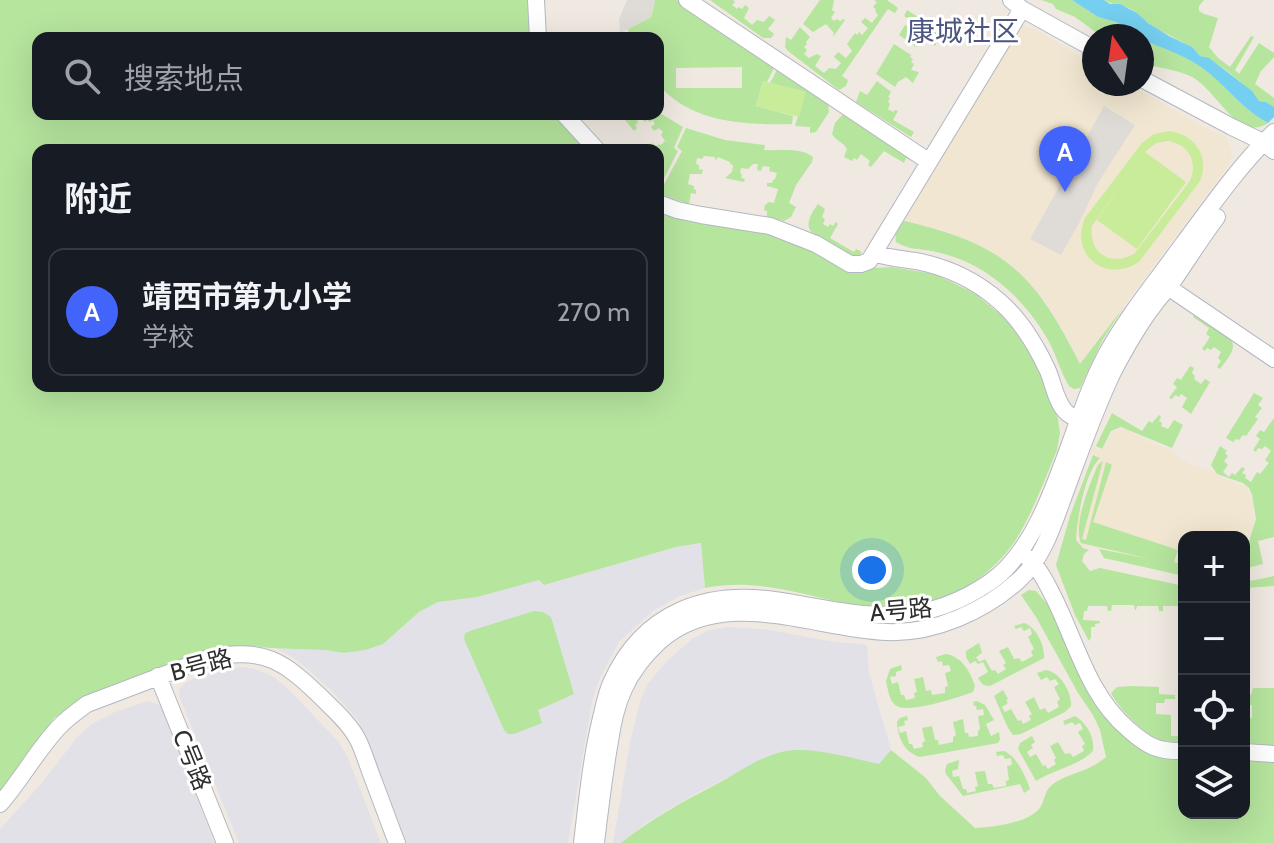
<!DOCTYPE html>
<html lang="zh">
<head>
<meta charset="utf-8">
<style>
	:root { --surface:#171b24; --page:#20242c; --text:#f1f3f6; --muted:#9ea1a6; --line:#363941; --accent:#4264fb }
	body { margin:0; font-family:Cabin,"Noto Sans SC",sans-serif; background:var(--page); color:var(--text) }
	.controls { position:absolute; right:24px; bottom:24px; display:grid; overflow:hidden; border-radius:16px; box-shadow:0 8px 32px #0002 }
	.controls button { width:72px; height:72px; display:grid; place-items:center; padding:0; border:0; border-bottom:2px solid var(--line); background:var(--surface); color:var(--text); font:40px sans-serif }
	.compass { position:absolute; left:1082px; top:24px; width:72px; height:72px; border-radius:50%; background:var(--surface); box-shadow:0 8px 32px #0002; rotate:347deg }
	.you { position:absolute; left:872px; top:570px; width:28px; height:28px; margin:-20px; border:6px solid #fff; border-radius:50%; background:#1a73e8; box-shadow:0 0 0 12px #1a73e833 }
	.badge { display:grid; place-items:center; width:52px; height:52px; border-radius:50%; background:var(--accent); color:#fff; font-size:26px; font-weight:700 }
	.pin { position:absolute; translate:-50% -66px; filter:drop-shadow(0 2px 4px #0008) }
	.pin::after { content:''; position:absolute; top:42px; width:28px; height:24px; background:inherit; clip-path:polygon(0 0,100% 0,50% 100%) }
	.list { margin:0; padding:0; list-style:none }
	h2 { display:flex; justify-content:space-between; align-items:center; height:104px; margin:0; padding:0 32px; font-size:34px }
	h2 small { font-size:26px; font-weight:400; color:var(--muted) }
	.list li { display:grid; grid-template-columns:52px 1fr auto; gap:24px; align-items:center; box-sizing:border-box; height:128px; margin:0 16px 16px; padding:0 16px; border:2px solid var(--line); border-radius:16px }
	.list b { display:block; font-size:30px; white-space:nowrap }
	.list p { margin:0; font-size:26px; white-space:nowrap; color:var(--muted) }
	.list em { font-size:26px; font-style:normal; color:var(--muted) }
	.icon { flex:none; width:44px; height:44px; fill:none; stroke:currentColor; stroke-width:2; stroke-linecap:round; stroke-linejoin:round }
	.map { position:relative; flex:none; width:1274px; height:843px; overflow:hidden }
	.search { position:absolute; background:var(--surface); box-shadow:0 8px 32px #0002; left:32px; top:32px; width:632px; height:88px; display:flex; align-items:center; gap:20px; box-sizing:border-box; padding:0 28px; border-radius:16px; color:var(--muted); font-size:30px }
	.panel { position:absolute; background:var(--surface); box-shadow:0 8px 32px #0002; left:32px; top:144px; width:632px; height:248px; border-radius:16px }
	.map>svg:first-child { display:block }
</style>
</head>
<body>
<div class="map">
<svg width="1274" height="843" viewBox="0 0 1274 843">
	<rect width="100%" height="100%" fill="#efe9e1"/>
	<path fill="#e3e1e8" d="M 701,543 L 705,588 L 680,596 L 654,610 L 619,642 L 599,680 L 592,702 L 568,843 L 406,843 L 358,720 L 331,690 L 297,660 L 276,648 L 325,650 L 344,653 L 383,644 L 419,612 L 438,602 L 539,580 L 544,585 L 676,547 Z
		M 726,627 L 764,629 L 829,641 L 867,645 L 869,673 L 891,750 L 879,765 L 822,752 L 772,755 L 693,795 L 646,823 L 621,843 L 613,843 L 630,742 L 641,698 L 647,685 L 665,663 L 693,638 L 707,631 Z
		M 244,667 L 261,671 L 274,677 L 287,688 L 339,742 L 348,758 L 381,843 L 239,843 L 179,696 L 180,688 L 186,682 L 201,675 L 227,668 Z
		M 148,701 L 161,705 L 214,843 L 0,843 L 0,829 L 41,784 L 79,735 L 92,724 L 115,712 Z"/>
	<path fill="#f0e6d1" d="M 1021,25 L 1035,29 L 1094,65 L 1094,84 L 1128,84 L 1204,127 L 1226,137 L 1232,151 L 1230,163 L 1080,365 L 1068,339 L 1048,305 L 1015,268 L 984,248 L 948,232 L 904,221 Z
		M 1119,429 L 1125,429 L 1148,441 L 1172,450 L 1182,460 L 1192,465 L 1211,470 L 1222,478 L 1246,487 L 1252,499 L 1254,521 L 1244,552 L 1244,537 L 1184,537 L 1184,568 L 1095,547 L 1083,546 L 1080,544 L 1077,536 L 1078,519 L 1096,465 L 1101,458 L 1090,452 L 1092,447 L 1102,450 L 1112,433 Z"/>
	<path fill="#b6e59e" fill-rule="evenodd" d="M 0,0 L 531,0 L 533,38 L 38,38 L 38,114 L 557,114 L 590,150 L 38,150 L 38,386 L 658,386 L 658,208 L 756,227 L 858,269 L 891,267 L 935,274 L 974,293 L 1001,315 L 1013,328 L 1032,357 L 1047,389 L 1058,419 L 1060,433 L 1057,450 C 1045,479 1030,519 1013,544 C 975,597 912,615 849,604 C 799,594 757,578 705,588 L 701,543 L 676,547 L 544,585 L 539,580 L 477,597 L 438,602 L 419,612 L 383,644 L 365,650 L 344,653 L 325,650 L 270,648 L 253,646 L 226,647 L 206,651 L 120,682 L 83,697 L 54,718 L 14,776 L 0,791 Z
		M 655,0 L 677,0 L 775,66 L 767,82 L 763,81 L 756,106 L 793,116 L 792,124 C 744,125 691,123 658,84 L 658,38 L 629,38 L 628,29 L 651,17 ZM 742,67 L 742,88 L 676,88 L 676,68 Z
		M 710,0 L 733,0 L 735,2 L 732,5 L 737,9 L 739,7 L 742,9 L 745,5 L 749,8 L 744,18 L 752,25 L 757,20 L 764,22 L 769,16 L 775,20 L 768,29 L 774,34 L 771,38 L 763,38 Z
		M 820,0 L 833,0 L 834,1 L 832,10 L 835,12 L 831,18 L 834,21 L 837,19 L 840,21 L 843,19 L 845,20 L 833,37 L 834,33 L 826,24 L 813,32 L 803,24 Z
		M 874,0 L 887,0 L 898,8 L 895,13 L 888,9 L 842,76 L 848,80 L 846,86 L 839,90 L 835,87 L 788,51 L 785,47 L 786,37 L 791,40 L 800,27 L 810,37 L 806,42 L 807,44 L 804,47 L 807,50 L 804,54 L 809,58 L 817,54 L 821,56 L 815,66 L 824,73 L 829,68 L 836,69 L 841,63 L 834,57 L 838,52 L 846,58 L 852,51 L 847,44 L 855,33 L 857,35 L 859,32 L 862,35 L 868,28 L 861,22 L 865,18 L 872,23 L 878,15 L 875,11 L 876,9 L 873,7 L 877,2 Z
		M 1041,0 L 1072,0 L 1098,17 L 1116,22 L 1133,36 L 1101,36 L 1075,17 L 1056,9 L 1053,4 Z
		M 1104,0 L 1204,0 L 1199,6 L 1199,11 L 1204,14 L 1218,18 L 1209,47 L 1218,58 L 1230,67 L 1251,36 L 1254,37 L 1235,70 L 1239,74 L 1259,43 L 1274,53 L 1274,57 L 1261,71 L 1255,84 L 1274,98 L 1274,107 L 1266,102 L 1259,101 C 1250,88 1214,58 1200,56 C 1189,42 1165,35 1150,24 C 1142,19 1138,12 1129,8 C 1120,4 1112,5 1104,0 Z
		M 907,10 L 942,32 L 935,46 L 926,39 L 923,45 L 920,43 L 916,47 L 899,35 L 905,25 L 914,30 L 917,24 L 904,16 Z
		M 1142,40 C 1166,48 1190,57 1210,74 C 1229,90 1245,111 1268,123 C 1237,144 1216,87 1190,76 C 1175,69 1158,68 1142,63 Z
		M 894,44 L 911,55 L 910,57 L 913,59 L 911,62 L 914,64 L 911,70 L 919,72 L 913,83 L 906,77 L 898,82 L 895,87 L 876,74 Z
		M 778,68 L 828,103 L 829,112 L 816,132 L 810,133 L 810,127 L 795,126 L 805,92 L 770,83 Z
		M 877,81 L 891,92 L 888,97 L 890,98 L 888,102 L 890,104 L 888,109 L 893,112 L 895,110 L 898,111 L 893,120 L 914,132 L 911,137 L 856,102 L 860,91 L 867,95 Z
		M 658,112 L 683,127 L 674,148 L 678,151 L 658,190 L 658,150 L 653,150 L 650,146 L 653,143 L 656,146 L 659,144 L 661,145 L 665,141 L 661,135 L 663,132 L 659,128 L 654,131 L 651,127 L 655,124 L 653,120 L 650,122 L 647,120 L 645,122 L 640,117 L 637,120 L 638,122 L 635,125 L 637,128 L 634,131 L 621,115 L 622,114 L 625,117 L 628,114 L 658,114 Z
		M 843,114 L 848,114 L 915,159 L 916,163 L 906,158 L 904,163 L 884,151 L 871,167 L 868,165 L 870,161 L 861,154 L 857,160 L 854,158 L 852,161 L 844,157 L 847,149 C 843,142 835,140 832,134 L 835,123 Z
		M 686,128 L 725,140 L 765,145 L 764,150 C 780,151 800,147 813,157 L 812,162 L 796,185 L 789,203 L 796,207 L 791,217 L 784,221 L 767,217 L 767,211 L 764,210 L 765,205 L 769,202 L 774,203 L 778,189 L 767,186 L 767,183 L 772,183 L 773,180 L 775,179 L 777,173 L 769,171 L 770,167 L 763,166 L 761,171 L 757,170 L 758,164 L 753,164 L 748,169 L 741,168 L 740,173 L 742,174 L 741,178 L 745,179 L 744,182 L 725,178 L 732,172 L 733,165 L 730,164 L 730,162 L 718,157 L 715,161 L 715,157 L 704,156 L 702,159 L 697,158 L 696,164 L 699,165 L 699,169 L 703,170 L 702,174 L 690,174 L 688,184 L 694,186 L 694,189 L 696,190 L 696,194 L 691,193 L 689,204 L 659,194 L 682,151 L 677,147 Z
		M 818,204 L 825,209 L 822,217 L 825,219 L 823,224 L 828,227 L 830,224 L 833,226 L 836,222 L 838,224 L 830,238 L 854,252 L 856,249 L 862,252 L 859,256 C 849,256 812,238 809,228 C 807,219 813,211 818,204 Z
		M 904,221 C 1005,244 1035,274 1080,364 L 1123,308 L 1102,341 L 1080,388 L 1074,389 L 1069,386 C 1060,371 1056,354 1048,340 C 1029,306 998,275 962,260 C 952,256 942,253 932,251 C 920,249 906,249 896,242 C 894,233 899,228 904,221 Z
		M 1195,312 C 1205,319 1234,334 1233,346 C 1233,354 1224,363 1220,369 L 1217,367 L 1221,361 L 1218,358 L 1221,352 L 1214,347 L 1211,350 L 1207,348 L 1205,351 L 1202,349 L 1210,337 L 1206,334 L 1209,328 L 1193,317 Z
		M 1190,366 L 1194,368 L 1192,373 L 1195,376 L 1194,379 L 1201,384 L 1205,379 L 1210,382 L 1191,414 L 1182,407 L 1187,398 L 1181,394 L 1179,397 L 1175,395 L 1172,399 L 1169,398 L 1177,387 L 1173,384 L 1177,378 L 1181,380 Z
		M 1254,393 L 1263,398 L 1258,405 L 1262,408 L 1255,417 L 1258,419 L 1246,436 L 1243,435 L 1239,440 L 1236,439 L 1233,442 L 1226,438 Z
		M 1112,413 L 1142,431 L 1149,421 L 1152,423 L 1159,415 L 1161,417 L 1159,421 L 1162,423 L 1161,426 L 1168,429 L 1174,420 L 1183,425 L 1172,448 L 1121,427 L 1111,431 L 1102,449 L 1096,446 Z
		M 1274,418 L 1274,537 L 1258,541 L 1263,564 L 1247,568 L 1250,581 L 1274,576 L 1274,586 L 1244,588 L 1244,557 L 1256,519 L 1252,495 L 1249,488 L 1243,483 L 1217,474 L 1211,465 L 1220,446 L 1227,451 L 1225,453 L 1228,456 L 1224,461 L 1228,465 L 1223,472 L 1229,477 L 1232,473 L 1235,475 L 1242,467 L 1245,469 L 1242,473 L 1246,475 L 1245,478 L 1251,482 L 1257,472 L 1260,474 L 1269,463 L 1265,460 L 1271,451 L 1265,446 L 1262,449 L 1258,448 L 1256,452 L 1253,450 L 1260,439 L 1256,436 L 1260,430 L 1264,432 Z
		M 1093,455 L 1100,458 C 1085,472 1077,519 1076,540 L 1083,548 L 1089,550 L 1084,554 L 1082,561 L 1090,571 L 1100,568 L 1184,586 L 1184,611 L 1183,606 L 1163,606 L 1163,611 L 1159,611 L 1158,606 L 1137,606 L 1136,610 L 1135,610 L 1134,605 L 1112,605 L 1111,611 L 1108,611 L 1107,606 L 1088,606 L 1087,611 L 1084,611 L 1083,620 L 1100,621 L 1100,623 L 1095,624 L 1095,627 L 1091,627 L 1091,637 L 1089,641 L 1075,615 L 1056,565 L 1070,516 Z
		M 1103,461 L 1082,539 L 1086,540 L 1106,462 L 1112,465 L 1093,522 L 1178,550 L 1174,562 L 1184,565 L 1184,576 L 1104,558 L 1099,549 L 1151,559 L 1081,543 C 1073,523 1090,484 1098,465 Z
		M 1029,590 L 1036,591 L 1049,606 L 1100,707 L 1184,756 L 1184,813 L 1244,813 L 1244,757 L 1274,759 L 1274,843 L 621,843 C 651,819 682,802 715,785 C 740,772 765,752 794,750 C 823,749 851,758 879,764 L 891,750 L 926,778 L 940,796 L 975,828 C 994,827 1028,823 1040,808 C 1046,799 1043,790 1056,782 C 1073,772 1088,772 1106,757 L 1100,730 L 1093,715 L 1078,693 L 1036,617 L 1021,595 Z
		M 534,611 L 543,612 L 551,617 L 574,694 L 538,710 L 542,723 L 514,734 L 508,734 L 504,730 L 464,639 L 465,633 L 473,630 Z
		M 1024,623 C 1036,627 1045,645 1044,658 L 990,686 L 983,685 L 978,678 L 988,672 L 983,662 L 978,664 L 975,661 L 970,664 L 966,657 L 966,651 L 979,643 L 982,653 L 976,657 L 979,662 L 985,659 L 992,671 L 995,670 L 998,674 L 1006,669 L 1003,665 L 1006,663 L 999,651 L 1008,647 L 1014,659 L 1019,658 L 1022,662 L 1033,656 L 1031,651 L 1034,649 L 1028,637 L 1032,634 L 1030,628 L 1024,631 L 1021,627 L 1016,629 L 1014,626 Z
		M 946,654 C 962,657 970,671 975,686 L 973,692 C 959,697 906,715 895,705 C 889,700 888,689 886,681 L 890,669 L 901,665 L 902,670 L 896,672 L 896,676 L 890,677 L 892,684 L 898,682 L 901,695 L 904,695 L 906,700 L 915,698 L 914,693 L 917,692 L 914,679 L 923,677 L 926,691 L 931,690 L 932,695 L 945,693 L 945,687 L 948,686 L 945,673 L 951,671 L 949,665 L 943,666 L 942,661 L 938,662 L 936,657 Z
		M 1046,670 C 1060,672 1072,692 1071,706 L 1065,712 L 1021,734 L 1013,735 L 1008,728 L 994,696 L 1003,690 L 1008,699 L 1006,700 L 1008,703 L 1002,707 L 1005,712 L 1011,709 L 1018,721 L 1021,720 L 1023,724 L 1031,720 L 1029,716 L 1032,714 L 1025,702 L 1034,697 L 1040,710 L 1045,708 L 1048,713 L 1059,707 L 1057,702 L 1060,699 L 1054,687 L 1059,684 L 1055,679 L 1050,681 L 1047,677 L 1041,680 L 1037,673 Z
		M 1132,686 L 1159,687 L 1159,694 L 1175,695 L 1175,699 L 1165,699 L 1164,703 L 1156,703 L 1156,714 L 1171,715 L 1171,736 L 1184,736 L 1184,742 C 1178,742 1170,742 1164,741 C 1146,737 1119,709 1111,693 L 1117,687 Z
		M 1253,688 L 1274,688 L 1274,746 L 1244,743 L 1244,718 L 1252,718 L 1252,705 L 1244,705 L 1244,695 L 1251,695 Z
		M 977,701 L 985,705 L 994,720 L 986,724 L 991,736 L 999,732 L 1000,740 L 998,743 L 920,757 C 904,752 898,738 897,722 L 900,718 L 907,716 L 908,720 L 904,721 L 905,725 L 898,727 L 900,733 L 906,731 L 909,744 L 912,744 L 914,749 L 923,747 L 922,743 L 925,741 L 922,728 L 932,726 L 935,740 L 938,740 L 939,745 L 953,742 L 953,737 L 956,735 L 953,722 L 963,719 L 965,733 L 968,733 L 969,737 L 978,736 L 978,731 L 980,729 L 978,716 L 984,715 L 983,709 L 977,710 L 976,706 L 974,706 L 973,702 Z
		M 1075,716 C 1087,723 1095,738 1093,751 C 1080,765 1053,770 1036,781 L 1018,749 L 1020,743 L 1032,736 L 1035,742 L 1031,745 L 1033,748 L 1027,752 L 1030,757 L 1036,754 L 1043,766 L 1045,765 L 1048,769 L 1056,764 L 1054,760 L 1056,758 L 1050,746 L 1058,742 L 1065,754 L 1070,753 L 1073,757 L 1084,751 L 1082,746 L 1085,744 L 1078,732 L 1083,729 L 1080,723 L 1075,725 L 1072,722 L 1065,725 L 1063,721 Z
		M 1004,751 C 1017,757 1025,775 1030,789 L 1024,793 L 1020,784 L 963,796 L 946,774 L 945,770 L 947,764 L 959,760 L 958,769 L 952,771 L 953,777 L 959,776 L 963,789 L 966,789 L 967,793 L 976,791 L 975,787 L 978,786 L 975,772 L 985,771 L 988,784 L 992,784 L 994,788 L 1006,786 L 1006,781 L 1009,780 L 1007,766 L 1012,765 L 1011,758 L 1005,759 L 1003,755 L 997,756 L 996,752 Z"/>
	<path fill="#c9ec9a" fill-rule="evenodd" d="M 763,81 L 806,92 L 799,117 L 756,106 Z
		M 1170,131 C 1195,135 1210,156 1200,181 L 1139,262 C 1106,284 1069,255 1085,218 L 1142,143 L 1154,134 ZM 1168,141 C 1189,144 1198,162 1190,181 L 1135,253 C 1111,268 1088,253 1092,226 L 1128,175 L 1097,220 L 1137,249 L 1186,182 L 1145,152 L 1156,143 Z"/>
	<path fill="#dfdcd8" d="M 627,0 L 655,0 L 651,17 L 620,33 L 619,19 Z
		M 1104,106 L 1135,125 L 1098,183 L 1077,227 L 1061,255 L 1030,239 Z"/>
	<path fill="#75cff0" d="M 1072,0 L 1104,0 L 1110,4 L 1120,4 L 1137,13 L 1148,23 L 1169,36 L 1192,47 L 1200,56 L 1209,58 L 1252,91 L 1259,101 L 1266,102 L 1274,107 L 1274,117 L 1268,123 C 1245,111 1229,90 1210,74 C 1190,57 1166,49 1142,40 L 1142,36 L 1133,36 L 1116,22 L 1098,17 Z"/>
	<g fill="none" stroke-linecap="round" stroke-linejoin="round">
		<g stroke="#b4b7c1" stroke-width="18">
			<path id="minor" d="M 536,0 L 538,38
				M 687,0 L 928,161
				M 1011,0 L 1022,9 L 1094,49
				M 1142,79 L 1232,127 L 1263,142 L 1274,151
				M 564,114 L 597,150
				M 658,203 L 677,210 L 701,215 L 770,226 L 816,244 L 850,264 L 861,264 L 869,261 L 1022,9
				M 874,253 C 888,258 902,259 916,261 C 947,267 975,280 999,301 C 1020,319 1036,345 1048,371 C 1053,383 1056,401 1065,411 C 1070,417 1079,420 1086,422
				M 1162,283 L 1274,359
				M 1028,558 C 1039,568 1046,582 1052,594 C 1076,640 1087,694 1128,729 C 1147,746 1158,752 1184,751
				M 158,676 L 225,843
				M 1244,752 L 1274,754
				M 0,804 C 21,780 36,752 58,728 C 66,719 76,712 87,704 L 208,658 C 263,646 284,661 322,698 C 334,710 350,724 358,740 C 363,750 367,763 371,774 C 380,797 388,820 397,843
				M 582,843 C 587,801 591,759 601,718 C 604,706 606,694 611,683 C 643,611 707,589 781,601 C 860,614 918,632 990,582 C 1052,540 1070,419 1107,353 C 1128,315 1157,280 1183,244 C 1212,205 1239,166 1274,132
				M 596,843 C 600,809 604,775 610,741 C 613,723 616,706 624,689 C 632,671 645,655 660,641 C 725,585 812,629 887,632 C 934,634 985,611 1019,580 C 1042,559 1052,529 1062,501 C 1078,458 1093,414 1113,372 C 1125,349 1138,326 1154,305 C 1158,299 1164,293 1169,287 C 1185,264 1200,240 1217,217"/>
		</g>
		<use href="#minor" stroke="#fff" stroke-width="16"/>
	</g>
	<g text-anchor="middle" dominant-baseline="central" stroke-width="6" stroke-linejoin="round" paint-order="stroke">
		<g font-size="24" fill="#2e2e2e" stroke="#fff">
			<text transform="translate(901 610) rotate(-5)">A号路</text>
			<text transform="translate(201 665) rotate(-15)">B号路</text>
			<text transform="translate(192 760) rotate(68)">C号路</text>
		</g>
		<g font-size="28" fill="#4d5680" stroke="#fff">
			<text x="963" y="31">康城社区</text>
		</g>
	</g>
</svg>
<div class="controls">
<button>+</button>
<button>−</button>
<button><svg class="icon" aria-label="locate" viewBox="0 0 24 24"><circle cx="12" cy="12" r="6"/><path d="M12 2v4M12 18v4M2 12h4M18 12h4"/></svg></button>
<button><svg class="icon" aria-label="layers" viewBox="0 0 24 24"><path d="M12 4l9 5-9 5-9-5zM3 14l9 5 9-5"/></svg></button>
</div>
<svg class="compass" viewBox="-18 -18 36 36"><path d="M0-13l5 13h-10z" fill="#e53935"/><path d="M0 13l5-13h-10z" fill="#9ea1a6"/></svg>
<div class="you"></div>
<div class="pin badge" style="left:1065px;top:192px">A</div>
<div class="search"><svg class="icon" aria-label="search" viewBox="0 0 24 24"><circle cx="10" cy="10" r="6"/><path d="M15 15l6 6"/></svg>搜索地点</div>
<section class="panel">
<h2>附近<small></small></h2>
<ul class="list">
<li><span class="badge">A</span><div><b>靖西市第九小学</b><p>学校</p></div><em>270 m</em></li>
</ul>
</section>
</div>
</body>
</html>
